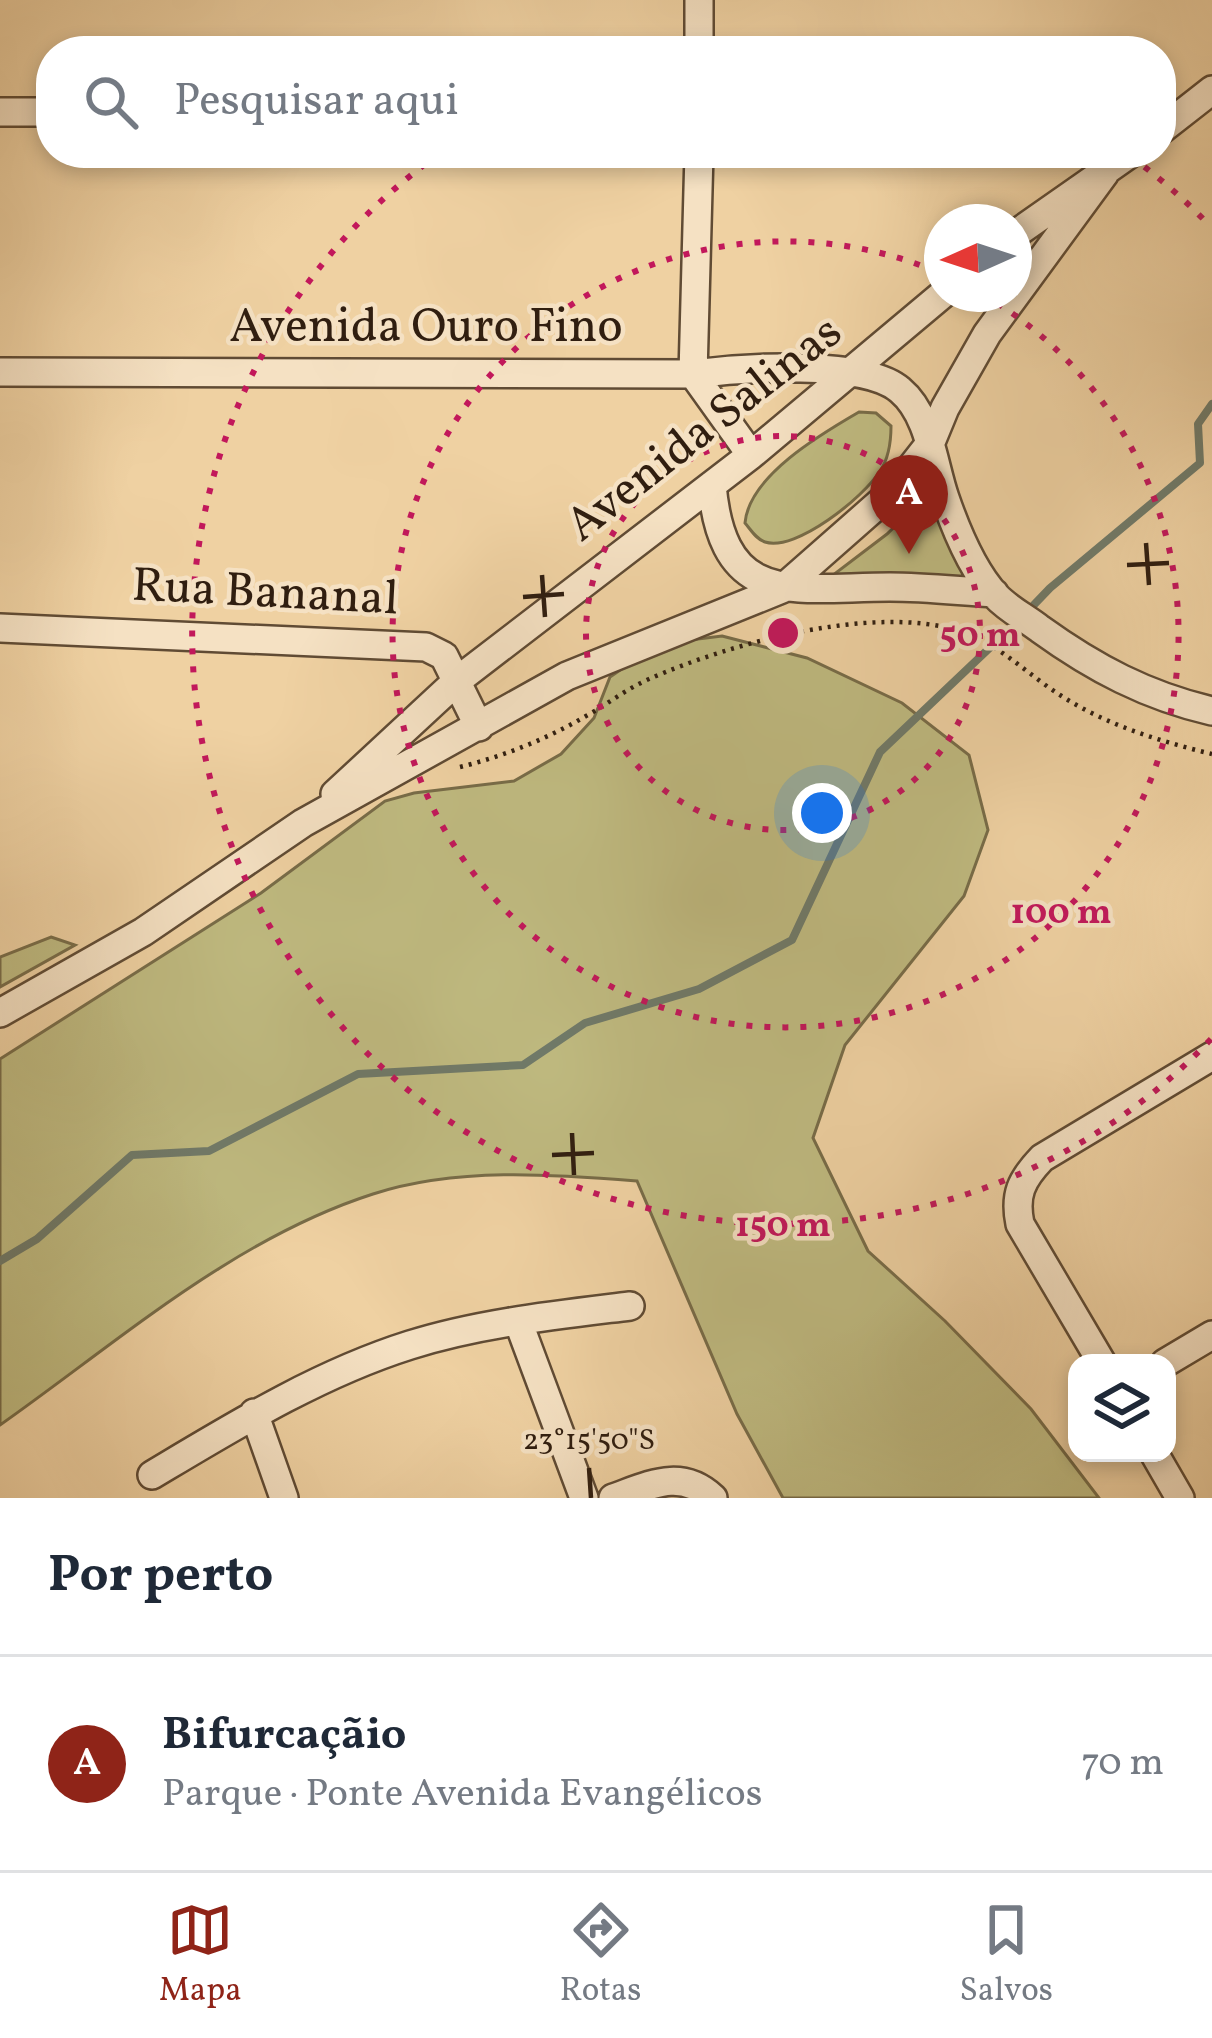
<!DOCTYPE html>
<html lang="pt">
<head>
<meta charset="utf-8">
<style>
	:root { --surface:#fff; --page:#f6f6f7; --text:#1f2937; --muted:#747a83; --line:#e0e1e3; --accent:#8f2418 }
	body { margin:0; font-family:Vollkorn,serif; background:var(--page); color:var(--text) }
	.controls { position:absolute; right:36px; bottom:36px; display:grid; overflow:hidden; border-radius:24px; box-shadow:0 6px 18px #0003 }
	.controls button { width:108px; height:108px; display:grid; place-items:center; padding:0; border:0; border-bottom:3px solid var(--line); background:var(--surface); color:var(--text); font:60px sans-serif }
	.compass { position:absolute; left:924px; top:204px; width:108px; height:108px; border-radius:50%; background:var(--surface); box-shadow:0 6px 18px #0003; rotate:267deg }
	.you { position:absolute; left:822px; top:813px; width:42px; height:42px; margin:-30px; border:9px solid #fff; border-radius:50%; background:#1a73e8; box-shadow:0 0 0 18px #1a73e833 }
	.badge { display:grid; place-items:center; width:78px; height:78px; border-radius:50%; background:var(--accent); color:#fff; font-size:39px; font-weight:700 }
	.pin { position:absolute; translate:-50% -99px; filter:drop-shadow(0 3px 6px #0008) }
	.pin::after { content:''; position:absolute; top:63px; width:42px; height:36px; background:inherit; clip-path:polygon(0 0,100% 0,50% 100%) }
	.list { margin:0; padding:0; list-style:none }
	h2 { display:flex; justify-content:space-between; align-items:center; height:156px; margin:0; padding:0 48px; font-size:51px }
	h2 small { font-size:39px; font-weight:400; color:var(--muted) }
	.list li { display:grid; grid-template-columns:78px 1fr auto; gap:36px; align-items:center; box-sizing:border-box; height:216px; padding:0 48px; border-top:3px solid var(--line) }
	.list b { display:block; font-size:45px; white-space:nowrap }
	.list p { margin:0; font-size:39px; white-space:nowrap; color:var(--muted) }
	.list em { font-size:39px; font-style:normal; color:var(--muted) }
	.icon { flex:none; width:66px; height:66px; fill:none; stroke:currentColor; stroke-width:2; stroke-linecap:round; stroke-linejoin:round }
	.map { position:relative; flex:none; width:1212px; height:1498px; overflow:hidden }
	.search { position:absolute; background:var(--surface); box-shadow:0 6px 18px #0003; left:36px; right:36px; top:36px; height:132px; display:flex; align-items:center; gap:30px; box-sizing:border-box; padding:0 42px; border-radius:48px; color:var(--muted); font-size:45px }
	.sheet { height:372px; background:var(--surface) }
	nav { display:flex; justify-content:space-around; align-items:center; box-sizing:border-box; height:168px; border-top:3px solid var(--line); background:var(--surface); font-size:33px; color:var(--muted) }
	nav a { display:grid; justify-items:center; gap:6px }
	nav .on { color:var(--accent) }
	.map>svg:first-child { display:block }
</style>
</head>
<body>
<div class="map">
<svg width="1212" height="1498" viewBox="0 0 1212 1498">
	<rect width="100%" height="100%" fill="#efd1a2"/>
	<filter id="stains"><feTurbulence type="fractalNoise" baseFrequency=".00167" numOctaves="4"/><feColorMatrix values="0 0 0 0 .2 0 0 0 0 .09 0 0 0 0 .02 0 0 0 .5 -.17"/></filter>
	<radialGradient id="worn" r=".72"><stop offset=".6" stop-color="#630" stop-opacity="0"/><stop offset="1" stop-color="#630" stop-opacity=".3"/></radialGradient>
	<path fill="#bfba80" stroke="#786c48" stroke-width="3" d="M 859,412 L 876,413 L 891,426 C 891,442 889,458 880,471 C 864,497 796,552 765,542 C 756,539 751,530 745,523 C 749,476 821,434 859,412 Z
		M 925,497 L 971,579 L 833,575 L 887,534 Z
		M 722,636 L 807,658 L 902,703 L 969,755 L 988,830 L 964,896 L 845,1045 L 813,1138 L 868,1251 L 945,1321 L 1031,1409 L 1099,1498 L 783,1498 L 737,1414 L 637,1181 C 551,1174 456,1167 373,1194 C 233,1239 118,1342 0,1425 L 0,1059 L 261,893 L 385,801 L 414,793 L 514,781 L 561,754 L 594,718 L 610,677 L 658,644 Z
		M 51,937 L 75,945 L 0,987 L 0,957 Z"/>
	<g fill="none" stroke-linecap="round" stroke-linejoin="round">
		<path stroke="#707a69" stroke-width="8" d="M 1027,612 L 1050,588 L 1200,463 L 1198,424 L 1212,404
			M 0,1261 L 37,1239 L 132,1155 L 209,1151 L 358,1074 L 523,1065 L 585,1023 L 699,989 L 792,940 L 880,752 L 1016,623"/>
		<g stroke="#604b34" stroke-width="32">
			<path id="minor" d="M 699,0 L 699,51
				M 0,112 L 51,112
				M 1161,130 L 1212,90
				M 1014,235 L 1131,153
				M 0,372 L 693,374 C 739,368 865,359 900,390 C 930,415 933,464 945,498 C 956,530 973,571 996,596 C 1008,609 1026,618 1040,629 C 1094,668 1147,696 1212,711
				M 693,374 L 699,153
				M 693,374 L 751,455
				M 712,485 C 723,610 795,587 890,587 C 925,587 959,591 994,593
				M 0,628 L 426,647 L 444,656 L 479,727
				M 335,794 L 458,680 L 751,455 L 943,294
				M 0,1013 L 143,932 L 303,823 L 567,676 L 782,589 L 891,493 L 931,442 L 945,408 L 987,334 L 1105,173
				M 518,1321 L 584,1498
				M 1102,1363 L 1020,1224 C 1014,1195 1021,1180 1042,1158 L 1212,1056
				M 1165,1363 L 1212,1335
				M 254,1413 L 284,1498
				M 1154,1453 L 1180,1498
				M 152,1475 C 234,1426 318,1374 410,1345 C 480,1323 557,1315 630,1306
				M 613,1498 C 650,1485 681,1468 713,1498"/>
		</g>
		<path stroke="#301e10" stroke-width="4.5" stroke-dasharray="3 6" stroke-linecap="butt" d="M 460,767 C 504,756 547,739 586,716 C 608,704 626,689 649,679 C 731,643 873,604 960,631 C 998,643 1027,674 1060,695 C 1106,725 1159,741 1212,754"/>
		<use href="#minor" stroke="#f5e1c3" stroke-width="27"/>
	</g>
	<path fill="none" stroke="#301e10" stroke-width="4.5" d="M 1146,543 L 1149,585M 1127,565 L 1169,563M 542,575 L 545,617M 523,597 L 564,594M 572,1133 L 574,1175M 552,1155 L 594,1153M 589,1468 L 591,1498"/>
	<g fill="none" stroke="#c2185b" stroke-width="6" stroke-dasharray="6 12">
		<circle cx="783" cy="633" r="197"/>
		<path d="M982 294A393 393 0 1 1 940 273"/>
		<path d="M1211 1039A590 590 0 1 1 436 156M691 50A590 590 0 0 1 875 50M1130 156A590 590 0 0 1 1211 227"/>
	</g>
	<g text-anchor="middle" dominant-baseline="central" stroke-width="9" stroke-linejoin="round" paint-order="stroke">
		<g font-size="48" fill="#301e10" stroke="#f5e1c3">
			<text x="426" y="328">Avenida Ouro Fino</text>
			<text transform="translate(705 430) rotate(-38)">Avenida Salinas</text>
			<text transform="translate(265 594) rotate(3)">Rua Bananal</text>
		</g>
	</g>
	<g font-size="30" text-anchor="middle" fill="#301e10" stroke="#f5e1c3" stroke-width="9" stroke-linejoin="round" paint-order="stroke">
		<text x="589" y="1449">23°15'50"S</text>
	</g>
	<circle cx="783" cy="633" r="18" fill="#c2185b" stroke="#f5e1c3" stroke-width="6"/>
	<g font-size="36" text-anchor="middle" font-weight="bold" fill="#c2185b" stroke="#f5e1c3" stroke-width="9" stroke-linejoin="round" paint-order="stroke">
		<text x="980" y="646">50 m</text>
		<text x="1061" y="923">100 m</text>
		<text x="783" y="1236">150 m</text>
	</g>
	<rect width="100%" height="100%" filter="url(#stains)"/>
	<rect width="100%" height="100%" fill="url(#worn)"/>
</svg>
<div class="controls">
<button><svg class="icon" aria-label="layers" viewBox="0 0 24 24"><path d="M12 4l9 5-9 5-9-5zM3 14l9 5 9-5"/></svg></button>
</div>
<svg class="compass" viewBox="-18 -18 36 36"><path d="M0-13l5 13h-10z" fill="#e53935"/><path d="M0 13l5-13h-10z" fill="#747a83"/></svg>
<div class="you"></div>
<div class="pin badge" style="left:909px;top:554px">A</div>
<div class="search"><svg class="icon" aria-label="search" viewBox="0 0 24 24"><circle cx="10" cy="10" r="6"/><path d="M15 15l6 6"/></svg>Pesquisar aqui</div>
</div>
<section class="sheet">
<h2>Por perto<small></small></h2>
<ul class="list">
<li><span class="badge">A</span><div><b>Bifurcaçãio</b><p>Parque · Ponte Avenida Evangélicos</p></div><em>70 m</em></li>
</ul>
</section>
<nav>
<a class="on"><svg class="icon" aria-label="map" viewBox="0 0 24 24"><path d="M3 6l6-2 6 2 6-2v14l-6 2-6-2-6 2zM9 4v14M15 6v14"/></svg>Mapa</a>
<a><svg class="icon" aria-label="directions" viewBox="0 0 24 24"><path d="M12 3l9 9-9 9-9-9zM9 14v-3h6M13 9l2 2-2 2"/></svg>Rotas</a>
<a><svg class="icon" aria-label="saved" viewBox="0 0 24 24"><path d="M7 4h10v16l-5-4-5 4z"/></svg>Salvos</a>
</nav>
</body>
</html>
